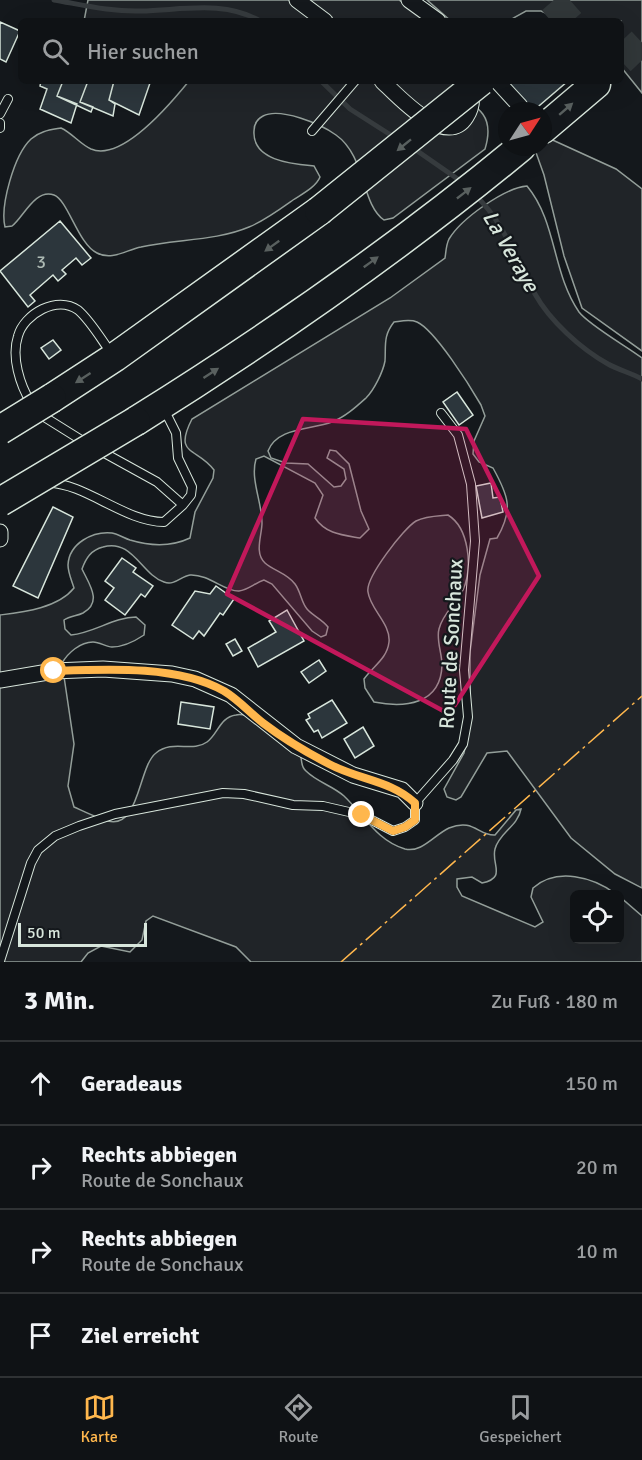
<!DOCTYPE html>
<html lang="de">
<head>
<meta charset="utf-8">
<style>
	:root { --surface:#0f1215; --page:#1d2022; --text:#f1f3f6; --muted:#9b9ea0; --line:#2f3234; --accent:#ffb74d }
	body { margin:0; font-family:Signika,sans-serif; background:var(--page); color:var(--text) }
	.controls { position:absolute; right:18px; bottom:18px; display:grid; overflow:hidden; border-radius:9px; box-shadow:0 6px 24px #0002 }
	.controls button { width:54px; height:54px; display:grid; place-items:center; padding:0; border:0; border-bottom:2px solid var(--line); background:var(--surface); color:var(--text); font:30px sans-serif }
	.compass { position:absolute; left:498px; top:102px; width:54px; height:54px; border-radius:50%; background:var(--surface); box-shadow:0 6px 24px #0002; rotate:54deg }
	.scale { position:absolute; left:18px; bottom:15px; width:129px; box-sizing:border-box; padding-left:6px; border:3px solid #d8e6dc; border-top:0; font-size:16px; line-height:21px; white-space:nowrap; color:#d8e6dc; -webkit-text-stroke:4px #14181c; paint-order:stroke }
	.stop { position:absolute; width:18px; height:18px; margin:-14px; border:4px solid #ffb74d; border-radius:50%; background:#fff }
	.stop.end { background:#ffb74d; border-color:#fff; box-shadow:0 2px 6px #0008 }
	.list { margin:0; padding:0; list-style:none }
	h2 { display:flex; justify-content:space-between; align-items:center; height:78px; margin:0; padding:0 24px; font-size:26px }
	h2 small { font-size:20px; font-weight:400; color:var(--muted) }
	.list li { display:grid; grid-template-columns:39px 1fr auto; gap:18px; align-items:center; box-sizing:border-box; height:84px; padding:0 24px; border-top:2px solid var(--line) }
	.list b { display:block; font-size:22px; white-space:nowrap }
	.list p { margin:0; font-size:20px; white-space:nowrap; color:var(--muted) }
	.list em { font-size:20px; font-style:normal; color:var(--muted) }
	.icon { flex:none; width:33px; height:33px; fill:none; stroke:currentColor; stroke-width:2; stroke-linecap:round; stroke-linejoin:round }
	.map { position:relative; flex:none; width:642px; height:962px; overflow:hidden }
	.search { position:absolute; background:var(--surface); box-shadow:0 6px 24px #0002; left:18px; right:18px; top:18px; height:66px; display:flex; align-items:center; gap:15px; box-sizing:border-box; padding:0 21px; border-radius:9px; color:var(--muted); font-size:22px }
	.sheet { height:414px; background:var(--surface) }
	nav { display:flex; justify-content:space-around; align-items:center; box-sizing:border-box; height:84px; border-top:2px solid var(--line); background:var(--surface); font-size:16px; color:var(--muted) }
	nav a { display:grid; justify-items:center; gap:3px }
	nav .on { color:var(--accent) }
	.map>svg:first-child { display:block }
</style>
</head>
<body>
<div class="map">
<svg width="642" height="962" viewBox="0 0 642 962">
	<rect width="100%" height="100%" fill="#14181c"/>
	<path fill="#202428" stroke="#939e99" stroke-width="1.5" d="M 88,0 L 399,0 L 429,21 L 84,21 Z
		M 427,0 L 642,0 L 642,93 L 621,67 L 621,21 L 564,21 L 541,11 L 526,11 L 508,21 L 451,21 Z
		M 189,81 L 455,81 L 449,91 C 476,106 496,113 485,149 L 393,218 L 384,220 C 361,204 366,156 336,135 C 321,124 280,107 263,116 C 257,119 254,125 254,131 C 252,161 293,164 314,166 L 320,177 C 316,187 302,194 293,200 C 279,210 264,221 249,227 C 216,241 176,239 141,247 C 126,250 112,261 97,253 C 78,244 68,200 54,195 C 35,188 23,218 12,226 L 5,227 C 0,206 14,155 31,139 C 40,131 50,130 61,128 C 72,133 80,144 91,149 C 122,162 172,102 189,81 Z
		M 546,137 L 616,169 L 642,189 L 642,351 L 582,308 L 564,256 L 544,175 L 534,147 L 543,147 Z
		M 527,186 C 557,222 552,273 579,312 C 589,325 626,346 642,358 L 642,888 L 615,874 L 571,838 L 507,751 L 487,753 L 461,797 L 456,800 L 447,797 L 444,789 L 464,753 L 470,722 L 470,652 L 480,575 L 490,539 L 497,538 C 514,509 508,495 493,468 L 479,462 L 473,454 L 474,441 L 485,416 L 481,405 C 470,386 435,330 417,322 C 410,319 402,321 394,322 C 383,336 386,345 385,361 C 383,372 374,390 366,398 C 356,407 345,417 332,422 C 311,430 277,427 268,451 L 271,458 L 286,463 L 308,464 L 334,487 L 341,486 L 346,479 L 344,469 L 327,458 L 330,450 L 336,451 L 349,464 L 361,511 L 369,529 L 360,538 C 342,535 326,534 315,518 L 323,495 L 315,483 L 264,456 L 256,459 C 250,479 262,502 262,523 C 262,535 254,553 265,563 C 274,571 287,573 295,584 C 301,592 301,602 307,609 C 313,616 322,619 328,627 L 326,635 L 321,637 L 312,631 L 272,584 L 264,580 C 255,583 248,590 239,591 C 225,592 209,574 190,575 C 181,576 175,586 164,582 C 142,575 132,538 103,547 C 91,550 86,558 82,569 C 89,584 103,602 83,613 C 77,616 70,616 64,620 L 65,629 L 71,635 C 94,633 114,617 136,617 L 145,625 L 144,635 C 135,641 124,647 112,647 C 106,647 100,642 93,642 C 80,642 68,653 62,663 L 74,744 L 68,786 L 74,807 C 85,812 97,818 108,821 C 140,829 138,767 156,753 C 173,739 192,753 207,742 C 218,734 220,717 236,715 C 240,714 246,715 249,717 C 257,720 297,748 300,755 C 303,761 300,766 306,771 C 317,782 333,786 344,796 C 364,815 377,841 405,849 C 422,853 434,835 449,828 C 474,818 478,836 495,835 L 516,810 L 521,809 C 518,826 499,833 495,849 C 491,864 507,878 482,883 L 472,877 L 457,879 L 457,887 L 462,896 L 535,927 L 543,922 L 531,897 L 533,888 C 557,867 593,877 616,894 L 574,894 L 574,940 L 620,940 L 620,897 L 642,916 L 642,962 L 251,962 L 236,947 L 153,916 L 146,921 L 142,940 L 130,952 L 101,946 L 88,953 L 81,962 L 0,962 L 0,615 C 24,612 58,608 74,588 C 72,581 68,573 68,565 C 69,543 93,531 112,533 C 118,534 124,538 130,540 C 150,546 171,547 190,538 L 195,512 L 213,478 L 214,470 C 197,447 173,456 192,419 L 390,298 L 445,258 C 446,252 446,245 449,239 C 461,219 504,188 527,186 Z
		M 448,515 C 469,528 473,567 463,590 C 456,604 443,613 439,629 C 436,640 442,653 442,665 C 441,705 404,708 374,702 L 365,688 L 364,679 C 373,666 387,659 389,642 C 391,624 370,609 368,592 C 365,578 404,528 416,521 C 426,516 438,516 448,515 Z"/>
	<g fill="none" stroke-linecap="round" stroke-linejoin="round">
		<path stroke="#363b3e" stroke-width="5" d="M 54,0 C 83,5 112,12 141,11 C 183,10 224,0 260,21
			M 321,81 L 350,109 L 397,139
			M 413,148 L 462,182
			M 475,195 C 505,223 515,259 535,294 C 550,321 581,349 608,364 C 619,370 631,373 642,379"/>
	</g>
	<path fill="#2c363c" stroke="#d8e6dc" stroke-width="1.5" d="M 0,22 L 20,31 L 6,62 L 0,59 Z
		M 41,81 L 63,81 L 57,96 L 77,104 L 71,123 L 40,109 L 47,89 L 40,86 Z
		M 63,81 L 88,81 L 80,102 L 93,107 L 91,112 L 57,96 Z
		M 88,81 L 114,81 L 109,100 L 115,104 L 113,116 L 80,102 Z
		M 114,81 L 150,83 L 139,115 L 109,100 Z
		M 514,81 L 568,81 L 533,111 L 509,85 Z
		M 60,221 L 91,258 L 82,265 L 76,258 L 62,270 L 66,274 L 58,281 L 53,275 L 30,295 L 35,301 L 28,307 L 0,271 Z
		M 53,340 L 61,350 L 49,359 L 41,348 Z
		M 457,392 L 473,415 L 459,425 L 443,402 Z
		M 491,483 L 493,498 L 500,497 L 503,512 L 482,518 L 476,486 Z
		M 53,507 L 73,517 L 38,598 L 13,586 Z
		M 122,558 L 136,568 L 133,572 L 153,586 L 145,597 L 141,594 L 125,615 L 105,600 L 114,588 L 105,581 Z
		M 216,586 L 234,599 L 223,615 L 220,613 L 204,636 L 199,631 L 193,639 L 172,625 L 195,591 L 210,594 Z
		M 287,610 L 304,641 L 258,667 L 248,648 L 276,632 L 269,621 Z
		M 235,639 L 242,651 L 233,656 L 226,644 Z
		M 319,660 L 326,671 L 309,683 L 301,672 Z
		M 332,700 L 347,723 L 322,738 L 318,730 L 314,732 L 306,720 L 310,718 L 308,714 Z
		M 181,702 L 214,707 L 210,729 L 178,724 Z
		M 363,727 L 374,746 L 355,758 L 344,739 Z"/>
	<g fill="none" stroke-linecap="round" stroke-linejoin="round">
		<path stroke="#313739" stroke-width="28" stroke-dasharray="28 14" stroke-linecap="butt" d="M 551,21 L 575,0
			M 621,61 L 642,41"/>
		<g stroke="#d8e6dc" stroke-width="10">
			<path id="service" d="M 0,114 L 8,99
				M 0,123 L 0,128
				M 312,131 L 355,81
				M 31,403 C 20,385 11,357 18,336 C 24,314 57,295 78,310 C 91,321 102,341 112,354
				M 165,411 L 176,433 L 178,458 L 192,487 L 191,495 L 183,505
				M 38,413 L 86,443
				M 49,483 C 85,483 125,522 164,522 L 183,505 L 157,482 L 99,450
				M 0,961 L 31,863 L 38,850 L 55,836 L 79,826 L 115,814 L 223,793 L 244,794 L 293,805 L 323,806 L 362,815 L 393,831 L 405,827 L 415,820 L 415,803 L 453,760 L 463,744 L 468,717 L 464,670 L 475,541 L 471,484 L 458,435 L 441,413"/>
		</g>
		<g stroke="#d8e6dc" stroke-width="17">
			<path id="minor" d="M 297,0 L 325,21
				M 409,0 L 438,21
				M 382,81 C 398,96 446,149 466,117 C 472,108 473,100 470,90
				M 497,81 L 520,106
				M 0,532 L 0,539
				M 0,680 L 54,671 L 103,669 L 172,674 L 195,679 L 231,695 L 296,746 L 353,775 L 402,790 L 415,803"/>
		</g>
		<g stroke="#d8e6dc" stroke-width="31">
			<path id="motorway" d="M 543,129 L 596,84
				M 52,398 L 115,357 L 319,211
				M 136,421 C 269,338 400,247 521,147"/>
		</g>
		<use href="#service" stroke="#14181c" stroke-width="8"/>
		<use href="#minor" stroke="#14181c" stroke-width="15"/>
		<use href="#motorway" stroke="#14181c" stroke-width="28"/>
		<g stroke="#d8e6dc" stroke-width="31" stroke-linecap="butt">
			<path id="motorway-bridge" d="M 319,211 L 481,81
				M 0,430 L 52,398
				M 0,502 L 136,421"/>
		</g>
		<use href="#motorway-bridge" stroke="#14181c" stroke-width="28"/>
		<path stroke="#ffb74d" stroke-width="1.5" stroke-dasharray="21 4.5 3 4.5" stroke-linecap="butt" d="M 341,962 L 642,696"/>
	</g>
	<defs><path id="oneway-solid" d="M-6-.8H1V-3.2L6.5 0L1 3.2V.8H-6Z" transform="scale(1.5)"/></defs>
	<g fill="#59605f">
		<use href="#oneway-solid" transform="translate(566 109) rotate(-41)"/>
		<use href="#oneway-solid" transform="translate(404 145) rotate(141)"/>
		<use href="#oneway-solid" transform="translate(464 193) rotate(-38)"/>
		<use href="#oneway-solid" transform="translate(272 246) rotate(144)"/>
		<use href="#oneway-solid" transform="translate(371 262) rotate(-36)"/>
		<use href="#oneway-solid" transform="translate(211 373) rotate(-33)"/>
		<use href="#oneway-solid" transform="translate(83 378) rotate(147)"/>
	</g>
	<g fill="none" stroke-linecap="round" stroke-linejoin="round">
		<path stroke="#ffb74d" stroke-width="8" d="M 54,671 C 106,669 178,665 224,691 C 239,700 250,713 263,723 C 284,739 306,752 329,764 C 359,780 390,780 415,803 L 415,820 L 405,827 L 393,831 L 362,815"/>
	</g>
	<path fill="#c2185b" fill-opacity="0.2" stroke="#c2185b" stroke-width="4.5" stroke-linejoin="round" d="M 303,419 L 466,429 L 539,576 L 449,714 L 227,594 Z"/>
	<g text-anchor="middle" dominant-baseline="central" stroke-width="4.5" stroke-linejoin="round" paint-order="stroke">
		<g font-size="18" fill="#adbab4">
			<text x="41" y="262">3</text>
		</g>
		<g font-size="21" fill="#d8e6dc" stroke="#14181c">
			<text transform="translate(451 644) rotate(-87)">Route de Sonchaux</text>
		</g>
		<g font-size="22" font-style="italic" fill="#d8e6dc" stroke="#14181c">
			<text transform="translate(511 251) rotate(60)">La Veraye</text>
		</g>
	</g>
</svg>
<div class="controls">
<button><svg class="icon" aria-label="locate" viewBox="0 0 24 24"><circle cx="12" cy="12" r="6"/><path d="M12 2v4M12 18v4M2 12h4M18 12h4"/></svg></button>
</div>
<svg class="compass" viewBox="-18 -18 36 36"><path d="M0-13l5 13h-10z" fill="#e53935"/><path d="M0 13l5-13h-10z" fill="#9b9ea0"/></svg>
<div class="scale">50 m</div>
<div class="stop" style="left:54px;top:671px"></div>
<div class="stop end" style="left:362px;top:815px"></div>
<div class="search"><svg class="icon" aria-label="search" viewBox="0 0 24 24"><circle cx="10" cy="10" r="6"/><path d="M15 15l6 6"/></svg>Hier suchen</div>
</div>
<section class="sheet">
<h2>3 Min.<small>Zu Fuß · 180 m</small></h2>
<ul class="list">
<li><svg class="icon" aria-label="ahead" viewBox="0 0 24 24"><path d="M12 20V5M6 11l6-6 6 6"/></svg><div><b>Geradeaus</b></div><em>150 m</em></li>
<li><svg class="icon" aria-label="right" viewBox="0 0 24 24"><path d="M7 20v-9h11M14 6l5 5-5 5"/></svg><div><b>Rechts abbiegen</b><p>Route de Sonchaux</p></div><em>20 m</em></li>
<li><svg class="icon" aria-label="right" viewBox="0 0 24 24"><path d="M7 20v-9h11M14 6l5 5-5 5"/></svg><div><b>Rechts abbiegen</b><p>Route de Sonchaux</p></div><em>10 m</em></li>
<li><svg class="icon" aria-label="arrive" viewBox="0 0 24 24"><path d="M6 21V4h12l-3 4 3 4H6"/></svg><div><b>Ziel erreicht</b></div></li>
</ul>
</section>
<nav>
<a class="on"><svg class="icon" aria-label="map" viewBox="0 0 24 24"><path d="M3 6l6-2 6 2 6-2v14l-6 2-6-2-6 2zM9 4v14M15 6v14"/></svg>Karte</a>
<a><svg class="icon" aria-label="directions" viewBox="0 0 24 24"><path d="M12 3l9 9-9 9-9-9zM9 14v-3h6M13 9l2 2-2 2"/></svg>Route</a>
<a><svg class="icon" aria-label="saved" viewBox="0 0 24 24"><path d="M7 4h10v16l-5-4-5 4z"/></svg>Gespeichert</a>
</nav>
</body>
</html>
